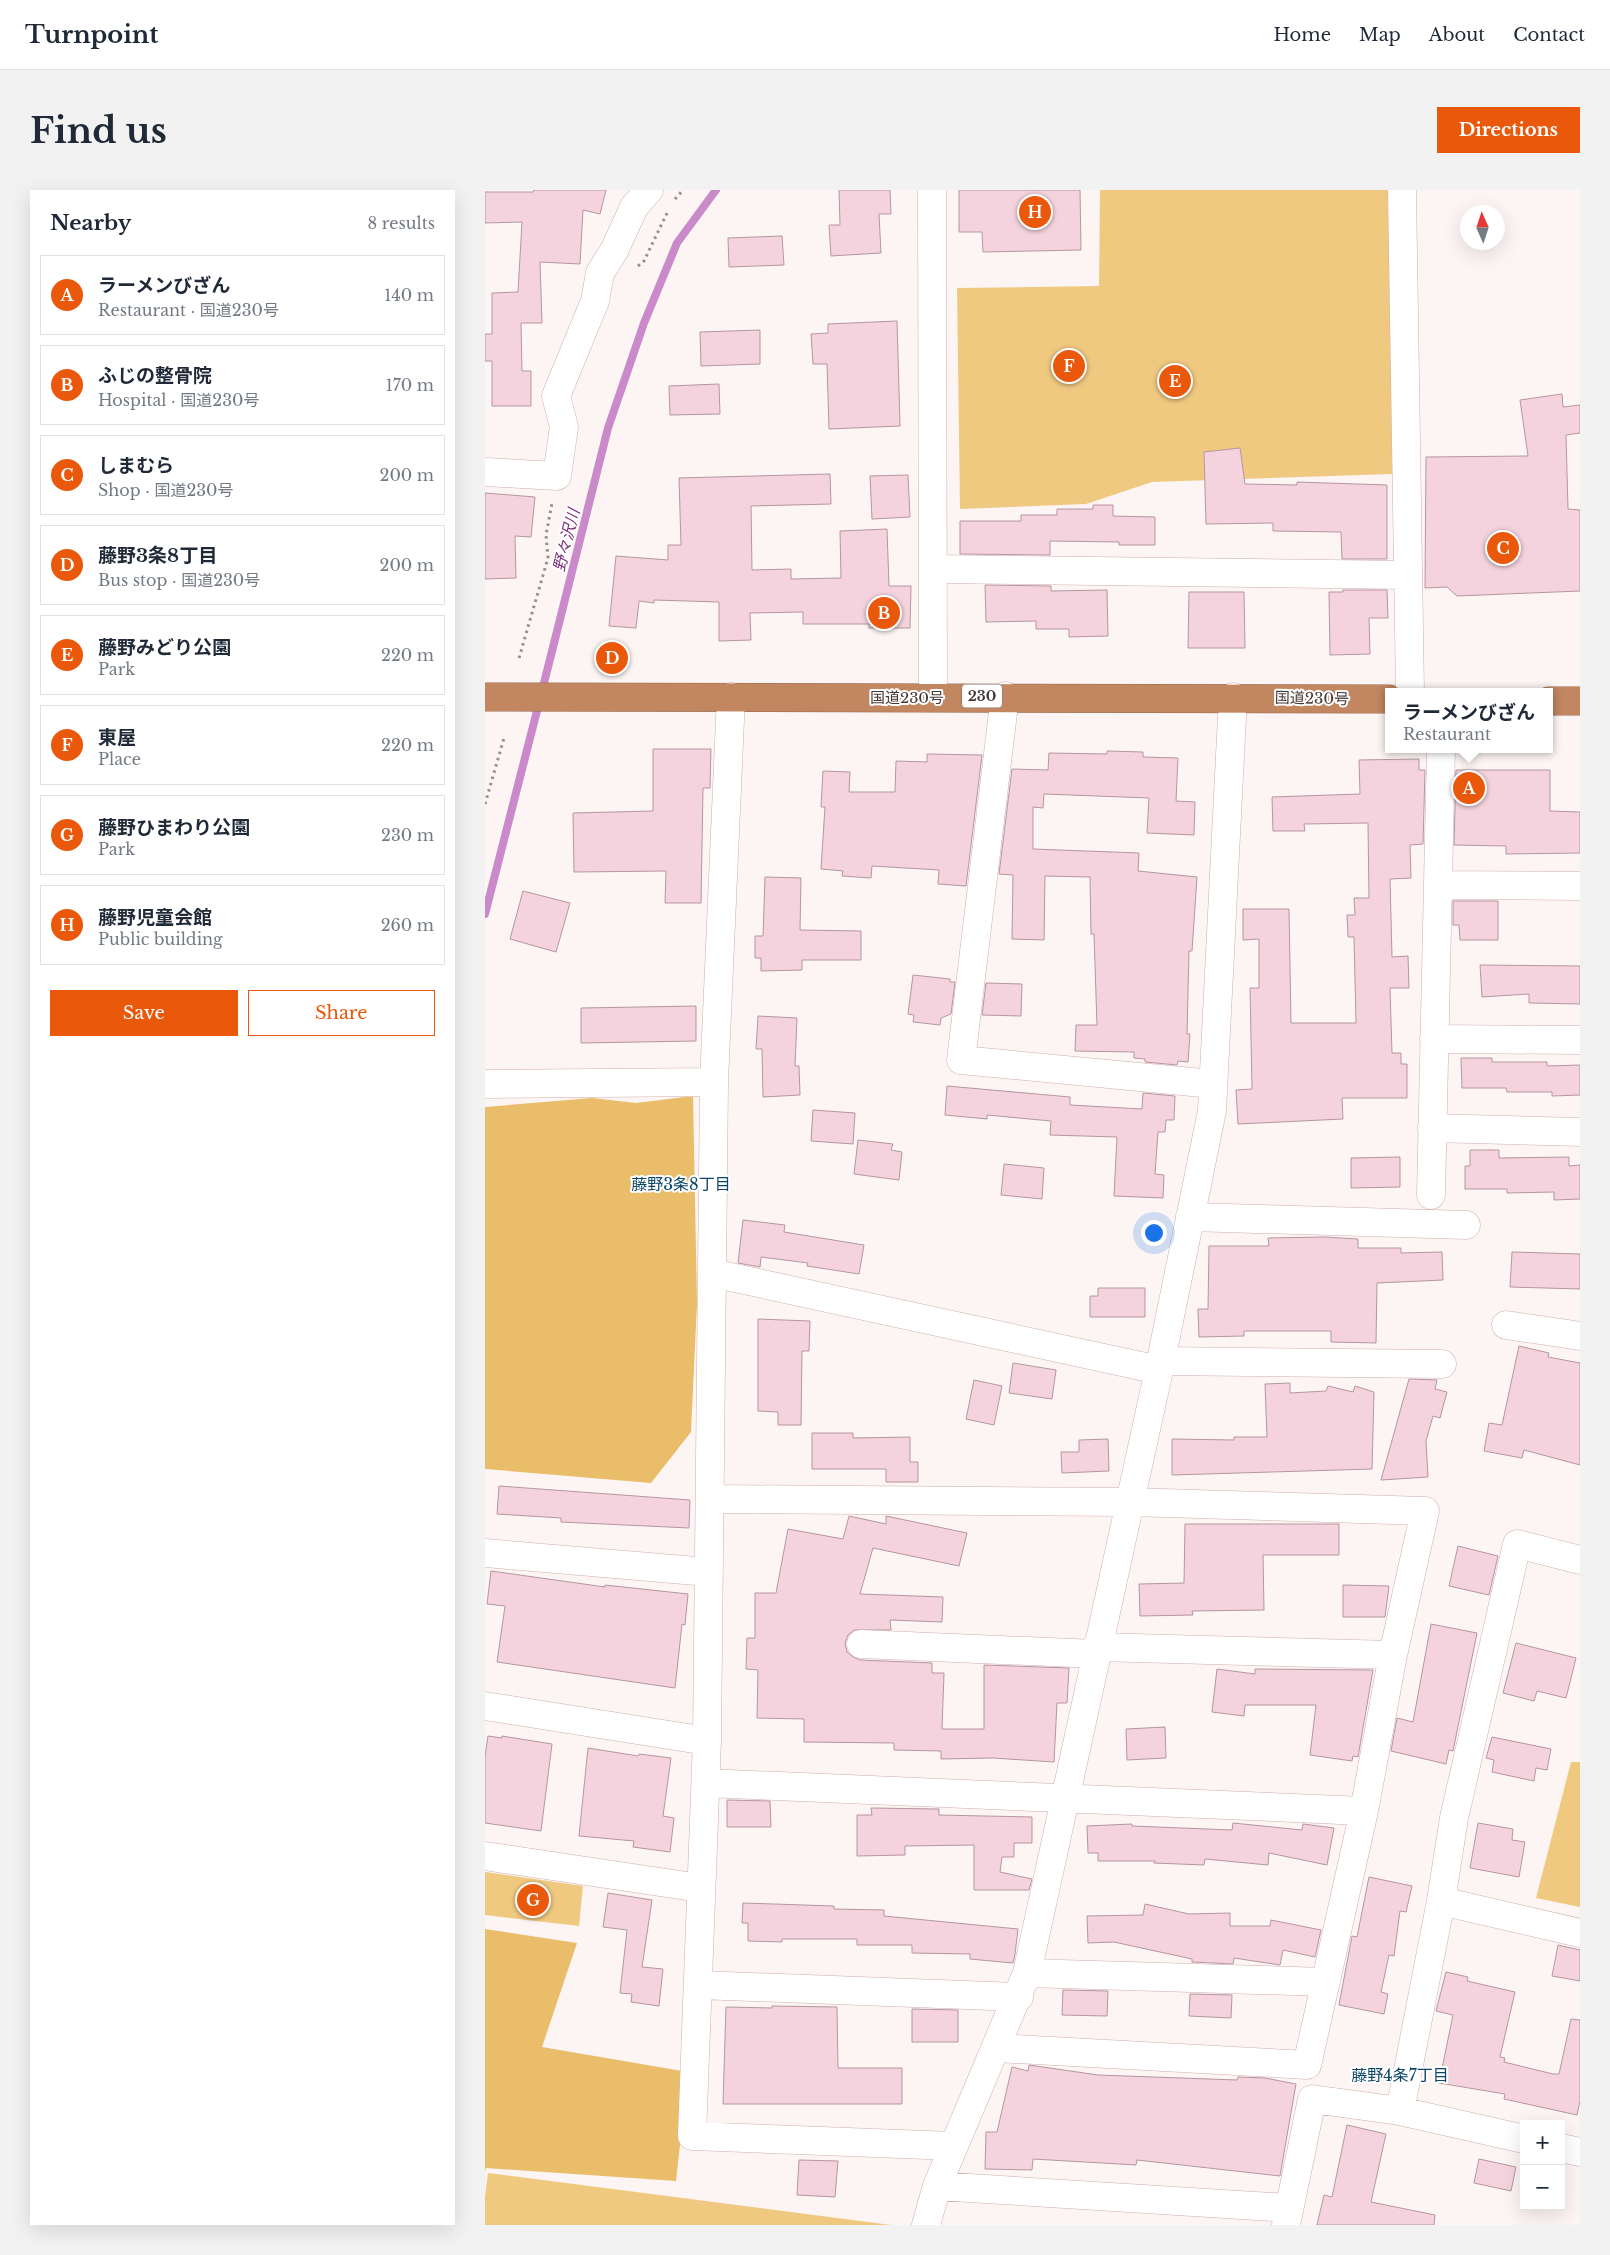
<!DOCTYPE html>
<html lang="en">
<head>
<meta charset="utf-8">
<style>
	:root { --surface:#fff; --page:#f2f2f3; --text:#1f2937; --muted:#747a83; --line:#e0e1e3; --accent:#ea580c }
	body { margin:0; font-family:"Libre Baskerville","Noto Sans JP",serif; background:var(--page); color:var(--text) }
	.controls { position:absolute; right:15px; bottom:15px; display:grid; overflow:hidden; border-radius:0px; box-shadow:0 5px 20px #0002 }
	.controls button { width:45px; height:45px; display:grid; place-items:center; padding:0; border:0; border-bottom:1px solid var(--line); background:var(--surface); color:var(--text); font:25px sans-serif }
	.compass { position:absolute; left:975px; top:15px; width:45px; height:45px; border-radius:50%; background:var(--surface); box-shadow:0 5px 20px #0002; rotate:357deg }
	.you { position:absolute; left:668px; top:1042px; width:18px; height:18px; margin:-12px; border:4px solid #fff; border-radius:50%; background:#1a73e8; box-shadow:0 0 0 8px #1a73e833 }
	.badge { display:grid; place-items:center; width:32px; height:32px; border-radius:50%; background:var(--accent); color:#fff; font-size:16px; font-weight:700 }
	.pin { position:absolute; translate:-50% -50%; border:2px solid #fff; box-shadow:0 1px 5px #0006 }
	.popup { position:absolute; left:900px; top:498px; width:168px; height:65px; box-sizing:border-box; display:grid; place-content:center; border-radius:0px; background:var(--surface); filter:drop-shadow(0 1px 4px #0005); font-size:16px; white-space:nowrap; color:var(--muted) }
	.popup b { font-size:19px; color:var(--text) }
	.popup::after { content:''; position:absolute; left:50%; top:100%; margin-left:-10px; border:10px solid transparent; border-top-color:var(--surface) }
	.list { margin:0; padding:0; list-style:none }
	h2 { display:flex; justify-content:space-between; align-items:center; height:65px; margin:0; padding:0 20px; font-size:21px }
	h2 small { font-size:16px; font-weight:400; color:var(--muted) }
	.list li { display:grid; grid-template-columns:32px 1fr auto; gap:15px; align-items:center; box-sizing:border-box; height:80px; margin:0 10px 10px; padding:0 10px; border:1px solid var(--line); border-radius:0px }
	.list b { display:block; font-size:19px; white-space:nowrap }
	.list p { margin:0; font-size:16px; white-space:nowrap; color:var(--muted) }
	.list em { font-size:16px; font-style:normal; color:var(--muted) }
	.actions { display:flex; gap:10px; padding:15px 20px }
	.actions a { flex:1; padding:11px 0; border:1px solid var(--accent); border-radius:0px; text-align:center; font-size:18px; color:var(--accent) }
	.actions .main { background:var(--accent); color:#fff }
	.map { position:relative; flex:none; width:1095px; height:2035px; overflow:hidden; border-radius:0px }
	header { display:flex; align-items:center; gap:30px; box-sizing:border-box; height:70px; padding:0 25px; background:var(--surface); border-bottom:1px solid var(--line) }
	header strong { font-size:24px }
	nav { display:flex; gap:28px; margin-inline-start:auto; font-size:18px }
	.intro { display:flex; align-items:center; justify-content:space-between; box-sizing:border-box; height:120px; padding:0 30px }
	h1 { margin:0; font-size:35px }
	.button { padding:12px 22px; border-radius:0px; background:var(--accent); color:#fff; font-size:18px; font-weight:700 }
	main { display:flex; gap:30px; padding:0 30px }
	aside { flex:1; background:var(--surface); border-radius:0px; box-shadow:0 5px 20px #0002 }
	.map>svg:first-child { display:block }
</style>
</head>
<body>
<header>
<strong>Turnpoint</strong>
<nav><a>Home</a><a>Map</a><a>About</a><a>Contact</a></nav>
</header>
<div class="intro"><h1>Find us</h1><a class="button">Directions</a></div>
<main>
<aside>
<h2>Nearby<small>8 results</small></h2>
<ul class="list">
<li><span class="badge">A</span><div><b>ラーメンびざん</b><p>Restaurant · 国道230号</p></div><em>140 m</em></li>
<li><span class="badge">B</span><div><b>ふじの整骨院</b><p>Hospital · 国道230号</p></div><em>170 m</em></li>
<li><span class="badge">C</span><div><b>しまむら</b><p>Shop · 国道230号</p></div><em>200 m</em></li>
<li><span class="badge">D</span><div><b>藤野3条8丁目</b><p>Bus stop · 国道230号</p></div><em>200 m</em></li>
<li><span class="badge">E</span><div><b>藤野みどり公園</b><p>Park</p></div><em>220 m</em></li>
<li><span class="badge">F</span><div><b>東屋</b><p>Place</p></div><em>220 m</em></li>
<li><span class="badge">G</span><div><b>藤野ひまわり公園</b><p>Park</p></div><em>230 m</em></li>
<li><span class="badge">H</span><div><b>藤野児童会館</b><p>Public building</p></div><em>260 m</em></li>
</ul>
<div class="actions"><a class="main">Save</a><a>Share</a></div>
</aside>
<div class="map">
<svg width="1095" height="2035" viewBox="0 0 1095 2035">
	<rect width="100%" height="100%" fill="#fcf5f4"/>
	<path fill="#f0c980" d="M 615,0 L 906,0 L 907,284 L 667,292 L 601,314 L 475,319 L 472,98 L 614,96 Z
		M 1086,1572 L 1095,1572 L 1095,1717 L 1051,1708 Z
		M 0,1682 L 98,1696 L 94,1736 L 0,1725 Z
		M 3,1983 L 406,2035 L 0,2035 L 0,2006 Z"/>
	<path fill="#e9bd69" d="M 208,906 L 212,1113 L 206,1242 L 166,1293 L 0,1279 L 0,917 L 107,908 L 151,913 Z
		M 0,1739 L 92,1753 L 57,1857 L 203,1882 L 191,1991 L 1,1978 L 0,1982 Z"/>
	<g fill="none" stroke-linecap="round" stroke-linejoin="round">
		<path stroke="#ca8ac9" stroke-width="8" d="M 57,501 L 123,238 L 159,133 L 192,53 L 231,0
			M 0,724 L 54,513"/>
	</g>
	<path fill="#f4d3de" stroke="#b596a1" d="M 49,0 L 121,0 L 115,24 L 98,20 L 95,74 L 55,72 L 57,133 L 36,133 L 37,181 L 46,181 L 46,216 L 7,216 L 7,171 L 0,171 L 0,144 L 7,144 L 7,103 L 33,102 L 37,32 L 0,33 L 0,2 L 48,2 Z
		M 354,0 L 405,0 L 406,24 L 394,24 L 396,63 L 346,66 L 344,35 L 355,35 Z
		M 474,0 L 595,0 L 596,60 L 498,62 L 497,42 L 474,42 Z
		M 297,46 L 299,75 L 244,77 L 243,48 Z
		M 412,131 L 415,236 L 344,239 L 342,174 L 328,174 L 326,144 L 343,143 L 343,134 Z
		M 275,140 L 275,174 L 216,176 L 215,142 Z
		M 234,194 L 235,224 L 185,225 L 184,196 Z
		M 1077,204 L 1078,217 L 1095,215 L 1095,243 L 1081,245 L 1083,319 L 1095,320 L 1095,401 L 972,406 L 962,397 L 940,398 L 941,267 L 1043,266 L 1035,210 Z
		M 755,258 L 760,294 L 812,295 L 812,292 L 902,295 L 902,369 L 857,369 L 856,342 L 788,341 L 788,333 L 721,334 L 719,262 Z
		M 345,284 L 346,314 L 266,316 L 267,380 L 306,379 L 306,389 L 356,388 L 355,341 L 402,339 L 404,396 L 426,396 L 425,438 L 384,438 L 384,434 L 318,434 L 318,422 L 265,423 L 266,450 L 234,451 L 234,412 L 169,410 L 169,413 L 154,411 L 151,438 L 124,436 L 131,366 L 183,370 L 183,355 L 196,355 L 194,288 Z
		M 423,285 L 425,327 L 387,329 L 385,286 Z
		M 0,303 L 50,307 L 46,347 L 30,346 L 31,388 L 0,389 Z
		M 608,315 L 628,315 L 628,326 L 670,327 L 670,355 L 634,355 L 634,352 L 565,351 L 565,365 L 475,364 L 475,331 L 536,331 L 536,325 L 572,325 L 572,319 L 608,319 Z
		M 500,395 L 566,396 L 566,401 L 622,400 L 623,446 L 584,447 L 584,439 L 551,439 L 551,431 L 501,432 Z
		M 858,400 L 902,400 L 903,428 L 884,428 L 885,464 L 845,465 L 844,402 L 858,402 Z
		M 704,402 L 759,402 L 760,458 L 703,458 Z
		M 168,559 L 226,559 L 225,598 L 218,598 L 216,713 L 180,713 L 181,681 L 89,682 L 88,623 L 168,621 Z
		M 622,561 L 658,562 L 658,567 L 693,568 L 691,611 L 710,612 L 709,645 L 662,643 L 664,608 L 559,604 L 558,618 L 548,617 L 548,659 L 654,663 L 653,681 L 712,687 L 707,761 L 704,761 L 702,844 L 705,844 L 703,872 L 693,871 L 692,875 L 660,872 L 660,869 L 649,868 L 649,862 L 590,861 L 591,835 L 612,835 L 609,744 L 606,744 L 605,687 L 560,686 L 559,750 L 527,749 L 528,685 L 514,684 L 527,579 L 563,580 L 564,563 L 622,564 Z
		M 442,564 L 497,565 L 481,696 L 453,694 L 454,680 L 387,676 L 386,688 L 357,686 L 358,681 L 336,679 L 340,617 L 336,617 L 338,581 L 365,582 L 364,602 L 410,602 L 411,571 L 442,572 Z
		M 934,569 L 934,580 L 940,580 L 938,654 L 925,655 L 926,688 L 905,689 L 907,767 L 923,766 L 924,798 L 905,798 L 907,863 L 916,863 L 916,874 L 922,874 L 922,908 L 857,908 L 858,929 L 753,934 L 751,900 L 767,899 L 765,798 L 774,798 L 774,749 L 758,750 L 758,719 L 804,719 L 806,833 L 871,833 L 869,747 L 863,747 L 862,725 L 870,725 L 869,708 L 884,708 L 883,633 L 819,634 L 820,641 L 788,641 L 787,607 L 875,604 L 874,570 Z
		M 971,580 L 1065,580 L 1065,621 L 1095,622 L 1095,663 L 1021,664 L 1021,656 L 969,655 Z
		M 280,687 L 316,688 L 315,740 L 376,741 L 376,770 L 317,770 L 317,780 L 276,781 L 276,768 L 270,768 L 270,746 L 278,746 Z
		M 38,701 L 85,713 L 71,762 L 25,749 Z
		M 968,711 L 1013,711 L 1013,750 L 975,750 L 974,735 L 968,735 Z
		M 995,775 L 1095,776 L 1095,814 L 1044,813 L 1044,804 L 997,807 Z
		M 428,785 L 465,789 L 465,792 L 470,792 L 466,824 L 456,828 L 455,835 L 428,832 L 429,825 L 423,824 Z
		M 501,793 L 537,794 L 536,826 L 497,825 Z
		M 211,816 L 211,851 L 96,853 L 96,818 Z
		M 273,826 L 312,828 L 310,876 L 314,876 L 315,905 L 278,907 L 277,859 L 271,859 Z
		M 976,868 L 1007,868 L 1007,872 L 1062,872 L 1062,876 L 1095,875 L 1095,905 L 1067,906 L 1067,902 L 1022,902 L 1021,898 L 977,898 Z
		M 462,896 L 585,907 L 585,915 L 657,919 L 658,903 L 690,906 L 689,930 L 681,930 L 680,942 L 673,942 L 670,984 L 679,985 L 678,1008 L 629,1006 L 632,947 L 565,945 L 566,931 L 502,925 L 502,929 L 460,925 Z
		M 328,920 L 370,923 L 368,954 L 326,951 Z
		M 373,950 L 408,954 L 406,960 L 417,962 L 414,990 L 369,984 Z
		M 985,960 L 1014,960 L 1014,968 L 1084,967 L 1084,976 L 1095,975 L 1095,1009 L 1069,1010 L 1069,1002 L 1022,1003 L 1022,999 L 980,999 L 980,976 L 985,976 Z
		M 915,967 L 915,997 L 866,998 L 866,968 Z
		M 519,974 L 559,978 L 557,1009 L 516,1005 Z
		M 258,1030 L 300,1035 L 299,1042 L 379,1055 L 374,1084 L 322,1076 L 323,1073 L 276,1067 L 275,1077 L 253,1073 Z
		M 839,1047 L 873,1049 L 873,1058 L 916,1058 L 916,1063 L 957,1062 L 958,1090 L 892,1093 L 891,1153 L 846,1152 L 846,1141 L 759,1141 L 759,1146 L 714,1147 L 713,1119 L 723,1119 L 724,1056 L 784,1056 L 783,1048 Z
		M 1027,1062 L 1095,1064 L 1095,1099 L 1025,1097 Z
		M 613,1098 L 660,1098 L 660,1127 L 605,1127 L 605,1106 L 613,1106 Z
		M 273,1129 L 325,1131 L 324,1161 L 317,1161 L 316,1235 L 293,1235 L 293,1222 L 273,1221 Z
		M 1034,1156 L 1064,1163 L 1063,1167 L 1095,1173 L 1095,1275 L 1039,1260 L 1037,1268 L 999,1261 L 1004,1233 L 1017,1235 Z
		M 528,1173 L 571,1180 L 567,1209 L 524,1203 Z
		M 924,1189 L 952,1190 L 950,1199 L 962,1202 L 955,1228 L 948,1226 L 941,1251 L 943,1287 L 896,1290 Z
		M 489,1190 L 517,1196 L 509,1235 L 481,1229 Z
		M 805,1193 L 805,1203 L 841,1201 L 843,1196 L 868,1202 L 870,1196 L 889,1202 L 887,1279 L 687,1285 L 687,1249 L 749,1250 L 749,1247 L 782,1247 L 780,1194 Z
		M 327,1243 L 368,1243 L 368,1248 L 425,1247 L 425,1272 L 433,1272 L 433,1292 L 401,1292 L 401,1279 L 327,1279 Z
		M 623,1249 L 624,1281 L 577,1283 L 576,1262 L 594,1262 L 594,1250 Z
		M 14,1296 L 205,1310 L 204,1338 L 76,1332 L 76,1328 L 12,1324 Z
		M 364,1326 L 401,1334 L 401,1326 L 482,1343 L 474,1376 L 388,1358 L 375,1404 L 458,1407 L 457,1432 L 405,1430 L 406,1440 L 369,1440 L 363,1445 L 360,1453 L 362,1462 L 368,1467 L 375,1470 L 447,1473 L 447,1483 L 459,1483 L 457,1539 L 499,1539 L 499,1475 L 584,1478 L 582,1513 L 572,1513 L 569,1572 L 508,1568 L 456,1569 L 456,1561 L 409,1560 L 409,1553 L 319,1552 L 319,1529 L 272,1528 L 273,1480 L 261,1479 L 262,1448 L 270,1448 L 270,1403 L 291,1403 L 303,1339 L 358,1349 Z
		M 700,1334 L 854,1334 L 854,1365 L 778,1365 L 779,1420 L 707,1421 L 708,1425 L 655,1426 L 654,1394 L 699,1393 Z
		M 973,1356 L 1013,1366 L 1004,1405 L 964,1396 Z
		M 6,1381 L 120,1397 L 120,1395 L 203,1404 L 200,1435 L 197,1434 L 190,1498 L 12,1472 L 20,1416 L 2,1414 Z
		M 858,1395 L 904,1396 L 900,1427 L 858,1427 Z
		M 946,1434 L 992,1443 L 968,1561 L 964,1560 L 961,1574 L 906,1561 L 912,1528 L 928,1532 Z
		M 1031,1453 L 1091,1468 L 1081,1508 L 1052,1501 L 1049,1511 L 1018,1503 Z
		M 732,1479 L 770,1484 L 770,1479 L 888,1480 L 873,1567 L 868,1566 L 867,1571 L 825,1565 L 831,1515 L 760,1515 L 759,1526 L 727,1522 Z
		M 680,1537 L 681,1568 L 642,1570 L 641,1539 Z
		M 3,1546 L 17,1548 L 17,1546 L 67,1554 L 56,1641 L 0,1633 L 0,1566 Z
		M 1007,1547 L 1066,1559 L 1062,1580 L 1051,1578 L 1049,1591 L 1007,1582 L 1009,1570 L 1001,1568 Z
		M 103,1558 L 153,1566 L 154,1564 L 186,1568 L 178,1626 L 189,1628 L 185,1662 L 148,1657 L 149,1651 L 94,1646 Z
		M 242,1610 L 285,1611 L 286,1637 L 242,1637 Z
		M 386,1618 L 454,1619 L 454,1625 L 547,1627 L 547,1653 L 529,1653 L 529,1667 L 517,1667 L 515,1682 L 547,1689 L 544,1700 L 489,1700 L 489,1655 L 420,1656 L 420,1665 L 372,1666 L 372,1625 L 387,1625 Z
		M 748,1633 L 817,1640 L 818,1634 L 849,1638 L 842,1675 L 784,1663 L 783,1675 L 720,1669 L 719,1675 L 669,1673 L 670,1671 L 613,1671 L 613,1663 L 603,1663 L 602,1636 L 647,1634 L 647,1636 L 747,1640 Z
		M 993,1633 L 1028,1639 L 1027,1650 L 1040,1652 L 1034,1687 L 985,1678 Z
		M 884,1687 L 927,1696 L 921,1722 L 915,1721 L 909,1766 L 904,1765 L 896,1802 L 903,1804 L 899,1824 L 854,1815 L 867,1746 L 872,1747 Z
		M 123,1703 L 167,1710 L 157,1777 L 178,1779 L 174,1816 L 146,1812 L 147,1804 L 135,1803 L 142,1740 L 118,1737 Z
		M 258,1713 L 349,1716 L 349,1719 L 399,1720 L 399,1726 L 533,1739 L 530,1764 L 528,1773 L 485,1769 L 485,1764 L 427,1763 L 427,1755 L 372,1755 L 372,1749 L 297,1749 L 297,1752 L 263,1751 L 263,1733 L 257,1733 Z
		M 660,1714 L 704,1724 L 745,1723 L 745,1736 L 785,1736 L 786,1730 L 836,1740 L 830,1767 L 798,1760 L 795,1775 L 749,1768 L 748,1774 L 707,1772 L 707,1769 L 629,1752 L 603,1753 L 602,1726 L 658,1725 Z
		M 1073,1755 L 1095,1760 L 1095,1791 L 1067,1786 Z
		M 961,1782 L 983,1787 L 982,1791 L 1030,1802 L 1015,1867 L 1020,1868 L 1019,1872 L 1068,1884 L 1074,1884 L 1086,1829 L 1095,1830 L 1095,1911 L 1092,1925 L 1019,1909 L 1020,1904 L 954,1893 L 968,1825 L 951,1821 Z
		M 578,1800 L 623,1801 L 622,1826 L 577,1825 Z
		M 705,1804 L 747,1805 L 746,1828 L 704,1826 Z
		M 287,1816 L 352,1817 L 353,1878 L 417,1878 L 417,1914 L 238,1914 L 241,1817 L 287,1818 Z
		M 427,1819 L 473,1820 L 473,1852 L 427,1852 Z
		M 544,1875 L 613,1885 L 752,1890 L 753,1887 L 780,1888 L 811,1894 L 795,1986 L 652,1970 L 651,1975 L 548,1969 L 547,1980 L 500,1979 L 501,1942 L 512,1942 L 527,1877 L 543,1881 Z
		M 862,1935 L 901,1944 L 886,2012 L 950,2025 L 949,2035 L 832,2035 L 839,2005 L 847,2007 Z
		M 994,1969 L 1031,1977 L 1026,2001 L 989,1993 Z
		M 314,1970 L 353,1971 L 350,2007 L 312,2005 Z"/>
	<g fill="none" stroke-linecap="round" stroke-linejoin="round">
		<g stroke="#d0afab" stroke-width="29">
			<path id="minor" d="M 447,0 L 448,506
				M 917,0 L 925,502
				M 0,282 L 72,286 L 79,237 L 71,206 L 110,111 L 115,83 L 130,59 L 149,17 L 164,0
				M 448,379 L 922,385
				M 520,506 L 476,870 L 728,894
				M 246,507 L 229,892 L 222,1551 L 207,1946 L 469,1956
				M 953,695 L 1095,696
				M 949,849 L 1095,850
				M 0,894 L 229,892
				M 947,938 L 1095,942
				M 946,1005 L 956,559
				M 705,1027 L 981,1035
				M 227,1083 L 674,1180
				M 1021,1135 L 1095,1146
				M 675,1171 L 957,1174
				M 226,1309 L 644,1312 L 940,1321 L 908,1465 L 879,1621 L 822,1875 L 512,1858
				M 0,1363 L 223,1382
				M 376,1454 L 611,1464
				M 612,1457 L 908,1465
				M 0,1516 L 222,1551
				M 221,1593 L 879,1621
				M 0,1666 L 215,1698
				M 956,1711 L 1095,1743
				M 542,1783 L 841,1792
				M 214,1795 L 534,1807
				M 915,1921 L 956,1711 L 969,1628 L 1032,1354 L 1095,1370
				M 1076,1958 L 1095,1962
				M 452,1996 L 804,2018
				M 441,2035 L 452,1996 L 542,1783 L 674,1180 L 727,921 L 748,507
				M 801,2035 L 827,1909 L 915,1921 L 1039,1949"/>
		</g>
		<g stroke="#966a51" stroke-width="29">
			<path id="highway" d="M 0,507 L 904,509
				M 1064,511 L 1095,511"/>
		</g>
		<path stroke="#998e8d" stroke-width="3" stroke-dasharray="2.5 4" stroke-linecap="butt" d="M 190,9 L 198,0
			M 153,76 L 159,71 L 182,23
			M 34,468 L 63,368 L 61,345 L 67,313
			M 0,614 L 19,548"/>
		<use href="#minor" stroke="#fff" stroke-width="28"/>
		<use href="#highway" stroke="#c28660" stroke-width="28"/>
	</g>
	<g text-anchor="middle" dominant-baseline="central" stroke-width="4" stroke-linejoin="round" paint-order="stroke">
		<rect fill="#fff" stroke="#7d7372" stroke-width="1" x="477" y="494.5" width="40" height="23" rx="4"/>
		<g font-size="14" font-weight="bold" fill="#453736">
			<text x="497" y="506">230</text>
		</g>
		<g font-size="15" fill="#453736" stroke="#fff">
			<text x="422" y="507">国道230号</text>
			<text transform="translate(827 508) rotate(1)">国道230号</text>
		</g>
		<g font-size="16" font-style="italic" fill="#7e3380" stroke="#fff">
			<text transform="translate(81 350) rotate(-76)">野々沢川</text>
		</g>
		<g font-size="16" fill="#0b4567" stroke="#fff">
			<text x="196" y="994">藤野3条8丁目</text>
			<text x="915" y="1885">藤野4条7丁目</text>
		</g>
	</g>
</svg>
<div class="controls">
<button>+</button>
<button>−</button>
</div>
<svg class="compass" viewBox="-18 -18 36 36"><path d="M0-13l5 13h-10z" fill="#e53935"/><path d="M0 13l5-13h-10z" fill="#747a83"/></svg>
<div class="you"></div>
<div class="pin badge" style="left:984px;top:598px">A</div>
<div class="popup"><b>ラーメンびざん</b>Restaurant</div>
<div class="pin badge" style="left:399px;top:423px">B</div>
<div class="pin badge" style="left:1018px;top:358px">C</div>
<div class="pin badge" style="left:127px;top:468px">D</div>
<div class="pin badge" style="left:690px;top:191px">E</div>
<div class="pin badge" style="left:584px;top:176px">F</div>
<div class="pin badge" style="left:48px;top:1710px">G</div>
<div class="pin badge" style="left:550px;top:22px">H</div>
</div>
</main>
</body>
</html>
